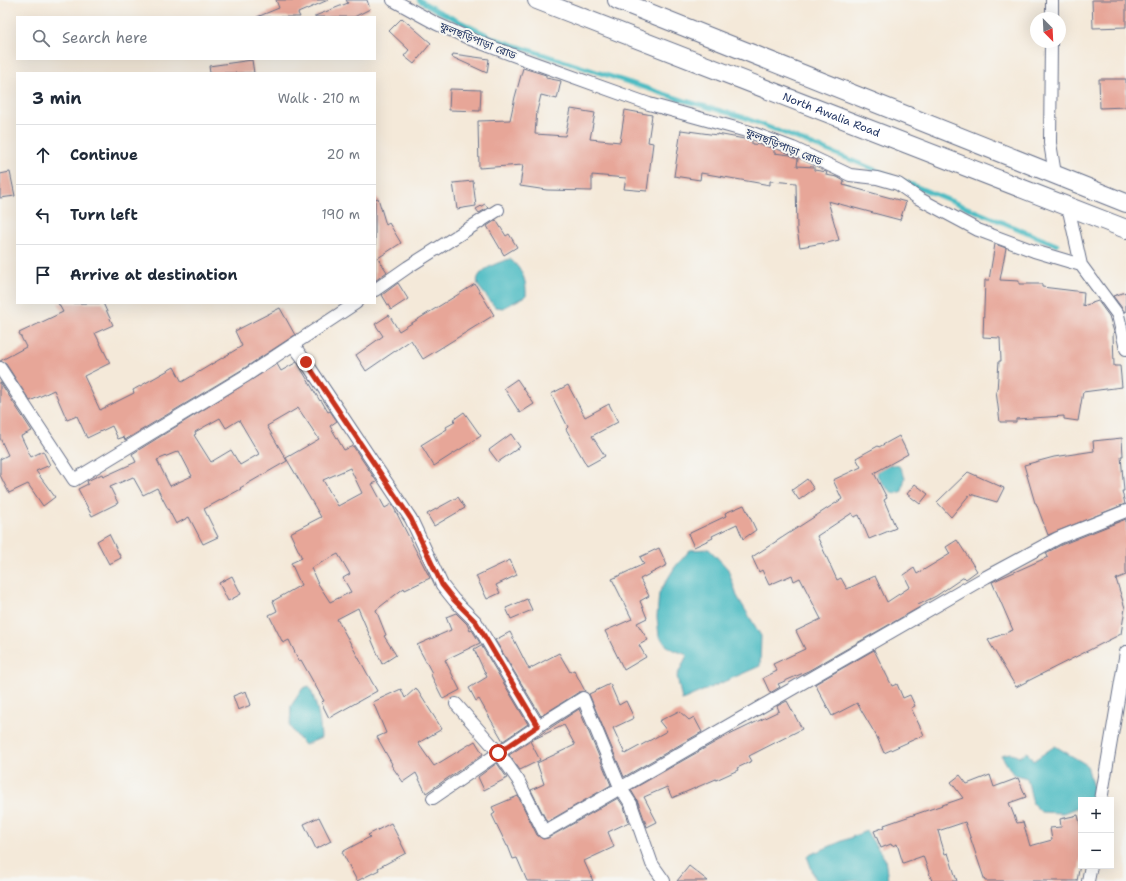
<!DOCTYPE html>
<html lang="en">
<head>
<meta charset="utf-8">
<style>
	:root { --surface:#fff; --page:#f6f6f7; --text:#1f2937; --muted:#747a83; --line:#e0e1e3 }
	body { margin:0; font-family:"Shantell Sans","Noto Sans Bengali",sans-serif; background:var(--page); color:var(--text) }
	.controls { position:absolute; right:12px; bottom:12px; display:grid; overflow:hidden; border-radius:0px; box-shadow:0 4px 16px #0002 }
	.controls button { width:36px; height:36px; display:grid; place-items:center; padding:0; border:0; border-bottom:1px solid var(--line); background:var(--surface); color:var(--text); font:20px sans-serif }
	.compass { position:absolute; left:1030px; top:12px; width:36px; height:36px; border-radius:50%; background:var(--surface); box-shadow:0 4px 16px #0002; rotate:156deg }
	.stop { position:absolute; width:12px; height:12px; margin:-9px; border:3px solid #c8321e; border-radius:50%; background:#fff }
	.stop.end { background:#c8321e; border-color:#fff; box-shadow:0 1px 4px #0008 }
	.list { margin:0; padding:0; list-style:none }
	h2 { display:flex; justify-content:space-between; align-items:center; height:52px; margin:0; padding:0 16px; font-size:17px }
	h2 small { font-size:13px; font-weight:400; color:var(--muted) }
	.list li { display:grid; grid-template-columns:26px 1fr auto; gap:12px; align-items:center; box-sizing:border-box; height:60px; padding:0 16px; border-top:1px solid var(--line) }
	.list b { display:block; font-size:15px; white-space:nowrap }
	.list em { font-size:13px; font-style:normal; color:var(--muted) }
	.icon { flex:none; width:22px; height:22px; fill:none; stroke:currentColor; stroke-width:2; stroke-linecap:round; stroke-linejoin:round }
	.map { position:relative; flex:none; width:1126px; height:881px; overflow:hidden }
	.search { position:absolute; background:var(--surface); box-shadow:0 4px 16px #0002; left:16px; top:16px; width:360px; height:44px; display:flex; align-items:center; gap:10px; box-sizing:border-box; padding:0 14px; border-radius:0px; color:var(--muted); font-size:15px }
	.panel { position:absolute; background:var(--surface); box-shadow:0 4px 16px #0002; left:16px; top:72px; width:360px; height:232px; border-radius:0px }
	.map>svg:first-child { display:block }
</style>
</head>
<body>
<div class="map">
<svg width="1126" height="881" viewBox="0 0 1126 881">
	<rect width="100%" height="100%" fill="#f6f6f2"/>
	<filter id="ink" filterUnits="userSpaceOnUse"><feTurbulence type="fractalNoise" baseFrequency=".025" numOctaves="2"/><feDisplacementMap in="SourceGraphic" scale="8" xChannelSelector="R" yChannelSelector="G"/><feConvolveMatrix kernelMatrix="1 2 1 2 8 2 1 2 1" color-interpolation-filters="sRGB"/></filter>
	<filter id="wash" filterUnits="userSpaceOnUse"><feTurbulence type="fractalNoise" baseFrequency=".012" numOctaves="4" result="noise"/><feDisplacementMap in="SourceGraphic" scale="16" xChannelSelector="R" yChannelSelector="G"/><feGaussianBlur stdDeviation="0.9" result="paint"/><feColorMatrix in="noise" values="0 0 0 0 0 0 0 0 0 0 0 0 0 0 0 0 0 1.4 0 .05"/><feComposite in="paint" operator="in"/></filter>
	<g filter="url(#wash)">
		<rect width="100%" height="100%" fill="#f4e9d9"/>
		<path fill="#4dbcc3" stroke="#347690" d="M 510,259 C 522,269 527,280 526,296 L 503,308 L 495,307 C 490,300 484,294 479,287 C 470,271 500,262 510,259 Z
			M 887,464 L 899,466 L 905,477 L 902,491 L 895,494 C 886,489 877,480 876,469 Z
			M 709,549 L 728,569 L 737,596 L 761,636 L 760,666 L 682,700 L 677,676 L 687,655 L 669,648 L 659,636 L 657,617 L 659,593 L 675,567 L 690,550 Z
			M 309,686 C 317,703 320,719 321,738 L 304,745 L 290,727 L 291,706 L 303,688 Z
			M 1055,746 L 1087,765 L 1094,792 L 1088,800 L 1081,800 L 1081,806 L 1063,813 L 1041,812 L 1033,804 L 1027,778 L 1013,774 L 1001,755 L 1010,753 L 1019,757 L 1027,752 L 1033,761 Z
			M 866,831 L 885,859 L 888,881 L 816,881 L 807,856 Z"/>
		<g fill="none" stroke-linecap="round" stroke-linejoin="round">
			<path stroke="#4dbcc3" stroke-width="4.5" d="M 419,0 L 438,11 L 496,39 L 686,101 L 743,117 L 891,176
				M 901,180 L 1057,245"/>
		</g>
		<g id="blocks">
			<path fill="#e7a698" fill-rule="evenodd" d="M 276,0 L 328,0 L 298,13 L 300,17 L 257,17 L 279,8 Z
				M 346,0 L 367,0 L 370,9 L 354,17 L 315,17 L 315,16 L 348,3 Z
				M 1092,0 L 1126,0 L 1126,27 L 1093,28 Z
				M 402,18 L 431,43 L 414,64 L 404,56 L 409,50 L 389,31 Z
				M 453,54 L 489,59 L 487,73 L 452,57 Z
				M 252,60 L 254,73 L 210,73 L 209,66 Z
				M 523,68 L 546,75 L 546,78 L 561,81 L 557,99 L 541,95 L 537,111 L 535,134 L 565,136 L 571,109 L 595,113 L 590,139 L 620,142 L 625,110 L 652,115 L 648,142 L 653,143 L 647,191 L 624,189 L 626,178 L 592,175 L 592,191 L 547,190 L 520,186 L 523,165 L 479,168 L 478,121 L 510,120 L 515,97 Z
				M 1099,79 L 1126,79 L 1126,107 L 1100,108 Z
				M 450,89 L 481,90 L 480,111 L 449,110 Z
				M 681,130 L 717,135 L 717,134 L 750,140 L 752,141 L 752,144 L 763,145 L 774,149 L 774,153 L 790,155 L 798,159 L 797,166 L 814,167 L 814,170 L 827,172 L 826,175 L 837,177 L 844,181 L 843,185 L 906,202 L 900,220 L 828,201 L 839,240 L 823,244 L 823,243 L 800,247 L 797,230 L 796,183 L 770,181 L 770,185 L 701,173 L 700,180 L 674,176 Z
				M 10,172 L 15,196 L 0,198 L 0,174 Z
				M 473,181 L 476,206 L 457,209 L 453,183 Z
				M 378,198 L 386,225 L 389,223 L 401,243 L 378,258 L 387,272 L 375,281 L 375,199 Z
				M 485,204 L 488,208 L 479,213 L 476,209 Z
				M 496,220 L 506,236 L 509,234 L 517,247 L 504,255 L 487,226 Z
				M 995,244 L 1006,248 L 1000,280 L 1019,281 L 1019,284 L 1042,284 L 1042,287 L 1084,292 L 1083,306 L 1098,301 L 1109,316 L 1114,332 L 1113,333 L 1114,366 L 1120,366 L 1122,387 L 1083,392 L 1078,421 L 1064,419 L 1064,416 L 1016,419 L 1016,422 L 1000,422 L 996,391 L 997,391 L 999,361 L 1001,361 L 1000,338 L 983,337 L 985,280 L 989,280 Z
				M 398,283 L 408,299 L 391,310 L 382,295 Z
				M 475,284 L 494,315 L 423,359 L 411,340 L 366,371 L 356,355 L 383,336 L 375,324 L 389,315 L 399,331 Z
				M 1126,292 L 1126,312 L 1125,312 L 1113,296 Z
				M 58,303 L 103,303 L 113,325 L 95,333 L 110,363 L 84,376 L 100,410 L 134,393 L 133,390 L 174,367 L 182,382 L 242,346 L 235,331 L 280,308 L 295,335 L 243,369 L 125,440 L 124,437 L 118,439 L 112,426 L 87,438 L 77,416 L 67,420 L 54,390 L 30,401 L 6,364 L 0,361 L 26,347 L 19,333 L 63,312 Z
				M 297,362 L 320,401 L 321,400 L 328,412 L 330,411 L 337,421 L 330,426 L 344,450 L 353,446 L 377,482 L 372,484 L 385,508 L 392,504 L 393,506 L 430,578 L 405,590 L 404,588 L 376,610 L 386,635 L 384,636 L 396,655 L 382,664 L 358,608 L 337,619 L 377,691 L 329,718 L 321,702 L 324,701 L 301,660 L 299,661 L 289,640 L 283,643 L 269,615 L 277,611 L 273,601 L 301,585 L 291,563 L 302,558 L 290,533 L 321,517 L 286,458 L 319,439 L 298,408 L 267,426 L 287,461 L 240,488 L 241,489 L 204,509 L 218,537 L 203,544 L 189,517 L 176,524 L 157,488 L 143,495 L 133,477 L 110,487 L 118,503 L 92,516 L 78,489 L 88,484 L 87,481 L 102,474 L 103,477 L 136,462 L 132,454 L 277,364 L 281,371 ZM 220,418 L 226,428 L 239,420 L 259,454 L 240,465 L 231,450 L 211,462 L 194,435 L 196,434 L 195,432 ZM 179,451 L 192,476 L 170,486 L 157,460 ZM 350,468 L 362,493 L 338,506 L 323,480 ZM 338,554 L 350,574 L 343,578 L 351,592 L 330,602 L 317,582 L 311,568 Z
				M 517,379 L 534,404 L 520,413 L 504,388 Z
				M 0,382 L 32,431 L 21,436 L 31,457 L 43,451 L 50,465 L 36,471 L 55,497 L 43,506 L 28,484 L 9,493 L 0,475 L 0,459 L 8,455 L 0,438 Z
				M 568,385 L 585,417 L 609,404 L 618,422 L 592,436 L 605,456 L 587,466 L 566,429 L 568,427 L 551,394 Z
				M 464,412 L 481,436 L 434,466 L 421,445 L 447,429 L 446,427 L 455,422 L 453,420 Z
				M 511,434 L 520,447 L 498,462 L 489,450 Z
				M 899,436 L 908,454 L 874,473 L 887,498 L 884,500 L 896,528 L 869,539 L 859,515 L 854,517 L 852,513 L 817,536 L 837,580 L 841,578 L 847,589 L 875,576 L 887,602 L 910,587 L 904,575 L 914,568 L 917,574 L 950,554 L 946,547 L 957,540 L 977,571 L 966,579 L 964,577 L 936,596 L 918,605 L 920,607 L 808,671 L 778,684 L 780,687 L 770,693 L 763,678 L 777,671 L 773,664 L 805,649 L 796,631 L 821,619 L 800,578 L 794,581 L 792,575 L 769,585 L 762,570 L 759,572 L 752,557 L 842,499 L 833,480 L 861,467 L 856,458 L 878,446 L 879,447 Z
				M 1122,438 L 1123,456 L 1121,456 L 1124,491 L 1122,491 L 1125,504 L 1048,535 L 1036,503 L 1035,503 L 1024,465 L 1054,457 L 1094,451 L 1093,441 Z
				M 968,472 L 1004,488 L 997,502 L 970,494 L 951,517 L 937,502 Z
				M 807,479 L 814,489 L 799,500 L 792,490 Z
				M 915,484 L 928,494 L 920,504 L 907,494 Z
				M 458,497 L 465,508 L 434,526 L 427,514 Z
				M 744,505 L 756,530 L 743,539 L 737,524 L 712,536 L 713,538 L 694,547 L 688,534 L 726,516 L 725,513 Z
				M 1126,519 L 1126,575 L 1116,579 L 1125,608 L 1121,634 L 1016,687 L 988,640 L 1013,630 L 992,582 L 1048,557 L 1046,553 L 1061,545 Z
				M 109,534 L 121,558 L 109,564 L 97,541 Z
				M 659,548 L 667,565 L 640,579 L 649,596 L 640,601 L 647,618 L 637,623 L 648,640 L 639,645 L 646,657 L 624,670 L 605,631 L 632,619 L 612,579 L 644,564 L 640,557 Z
				M 510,560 L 517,575 L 496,585 L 500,593 L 487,599 L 476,576 Z
				M 232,576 L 241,594 L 228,601 L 219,583 Z
				M 527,599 L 532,610 L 511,619 L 506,608 Z
				M 456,613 L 467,624 L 470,631 L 472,630 L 480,643 L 445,660 L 460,690 L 443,699 L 431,675 L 432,673 L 417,645 L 451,630 L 446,617 Z
				M 510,632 L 529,669 L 559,653 L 570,672 L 574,670 L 585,691 L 579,692 L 541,716 L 495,640 Z
				M 481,645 L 528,724 L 503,741 L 479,699 L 476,701 L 469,688 L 487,677 L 474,649 Z
				M 874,650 L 892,686 L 897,684 L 903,698 L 910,695 L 915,706 L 911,708 L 924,735 L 884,753 L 877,737 L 857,703 L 832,716 L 815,684 Z
				M 610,684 L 619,705 L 626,701 L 634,718 L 613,728 L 625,754 L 667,731 L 659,721 L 679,711 L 689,720 L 694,717 L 702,732 L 624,777 L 589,694 Z
				M 416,688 L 442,729 L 418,743 L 434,766 L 475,741 L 483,754 L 426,793 L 416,773 L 403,782 L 391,765 L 392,764 L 377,737 L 386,733 L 373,702 L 401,689 L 405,698 Z
				M 246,691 L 251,705 L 238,710 L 233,696 Z
				M 787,701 L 802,729 L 749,756 L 752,761 L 737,768 L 738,770 L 716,780 L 716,779 L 672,798 L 667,787 L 644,797 L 657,822 L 647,827 L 638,802 L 631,790 L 719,740 L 779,711 L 777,706 Z
				M 579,709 L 611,785 L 547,822 L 531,790 L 544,784 L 537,763 L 575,745 L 564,725 L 530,741 L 540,760 L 520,770 L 509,755 Z
				M 497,763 L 507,778 L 484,790 L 478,777 Z
				M 960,775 L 967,784 L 990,775 L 994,787 L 1018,778 L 1026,797 L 1009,803 L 1017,823 L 1023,822 L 1030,846 L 1052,840 L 1050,828 L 1061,827 L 1060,819 L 1078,815 L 1081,828 L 1081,859 L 1077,881 L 985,881 L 965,822 L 938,831 L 945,854 L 948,853 L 957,881 L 932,881 L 923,856 L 903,863 L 897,844 L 892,846 L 891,844 L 881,848 L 874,831 L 885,827 L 884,825 L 963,798 L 951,782 Z
				M 518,796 L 537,835 L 543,839 L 548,838 L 618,798 L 624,807 L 629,822 L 608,832 L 614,847 L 584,861 L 593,881 L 527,881 L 517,858 L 513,859 L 508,846 L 507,846 L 492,815 L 495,813 L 492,807 Z
				M 319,817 L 331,841 L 316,849 L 304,824 Z
				M 391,823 L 406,853 L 378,868 L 379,870 L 357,881 L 342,852 L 370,837 L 368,835 Z
				M 689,866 L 708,881 L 677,881 Z"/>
		</g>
	</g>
	<g filter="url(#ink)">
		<use href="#blocks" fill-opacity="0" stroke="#677089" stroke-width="1"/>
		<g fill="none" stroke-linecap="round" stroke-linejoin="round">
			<g stroke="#677089" stroke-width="14">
				<path id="minor" d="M 393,0 L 437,24 L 473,40 L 529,61 L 649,104 L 750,132 L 793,148 L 850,175 L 877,178 L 898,184 L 918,198 L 978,230 L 1034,251 L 1081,265 L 1118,315 L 1126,349
					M 1052,18 L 1052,0
					M 1051,42 L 1050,143 L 1055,174
					M 1068,206 L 1081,265
					M 375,290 L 408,267 L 498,210
					M 293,345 L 306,362 L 411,519 L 442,585 L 454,600 L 476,622 L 538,726
					M 0,368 L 74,480 L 247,375 L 356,303
					M 456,704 L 499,753 L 518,780 L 544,832 L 986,577 L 1058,538 L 1126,511
					M 433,798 L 538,726 L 583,698 L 620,787 L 631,804 L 652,864 L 664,881
					M 1101,800 L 1126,652
					M 1088,881 L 1091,866"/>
			</g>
			<g stroke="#677089" stroke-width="20">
				<g id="primary">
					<path id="s1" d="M 537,0 L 1126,229"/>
					<path d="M 617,0 L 1126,203"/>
				</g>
			</g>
			<use href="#minor" stroke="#fff" stroke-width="12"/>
			<use href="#primary" stroke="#fff" stroke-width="18"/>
		</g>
	</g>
	<g fill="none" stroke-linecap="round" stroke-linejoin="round" filter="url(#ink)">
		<path stroke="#c8321e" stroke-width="5" d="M 306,362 L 411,519 L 442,585 L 454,600 L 476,622 L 538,726 L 498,753"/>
	</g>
	<g text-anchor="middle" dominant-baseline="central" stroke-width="4" stroke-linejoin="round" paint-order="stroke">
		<g font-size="11" fill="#1b2f5e" stroke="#f6f6f2">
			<text transform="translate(478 41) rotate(22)">ফুলছড়িপাড়া রোড</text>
			<text stroke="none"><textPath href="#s1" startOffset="316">North Awalia Road</textPath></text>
			<text transform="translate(784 147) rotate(22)">ফুলছড়িপাড়া রোড</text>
		</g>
	</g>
</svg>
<div class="controls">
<button>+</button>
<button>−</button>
</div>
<svg class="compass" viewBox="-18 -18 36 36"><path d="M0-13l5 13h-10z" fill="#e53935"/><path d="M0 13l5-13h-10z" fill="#747a83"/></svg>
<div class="stop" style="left:498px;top:753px"></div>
<div class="stop end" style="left:306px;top:362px"></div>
<div class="search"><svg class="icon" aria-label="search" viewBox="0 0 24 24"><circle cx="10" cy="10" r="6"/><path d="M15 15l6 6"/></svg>Search here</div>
<section class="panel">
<h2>3 min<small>Walk · 210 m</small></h2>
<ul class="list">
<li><svg class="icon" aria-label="ahead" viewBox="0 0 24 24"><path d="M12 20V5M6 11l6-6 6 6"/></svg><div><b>Continue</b></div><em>20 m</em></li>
<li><svg class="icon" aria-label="left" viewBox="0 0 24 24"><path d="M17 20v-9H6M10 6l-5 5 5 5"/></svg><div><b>Turn left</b></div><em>190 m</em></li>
<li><svg class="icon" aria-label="arrive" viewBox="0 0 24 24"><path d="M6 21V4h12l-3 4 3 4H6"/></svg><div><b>Arrive at destination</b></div></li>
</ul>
</section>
</div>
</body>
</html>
